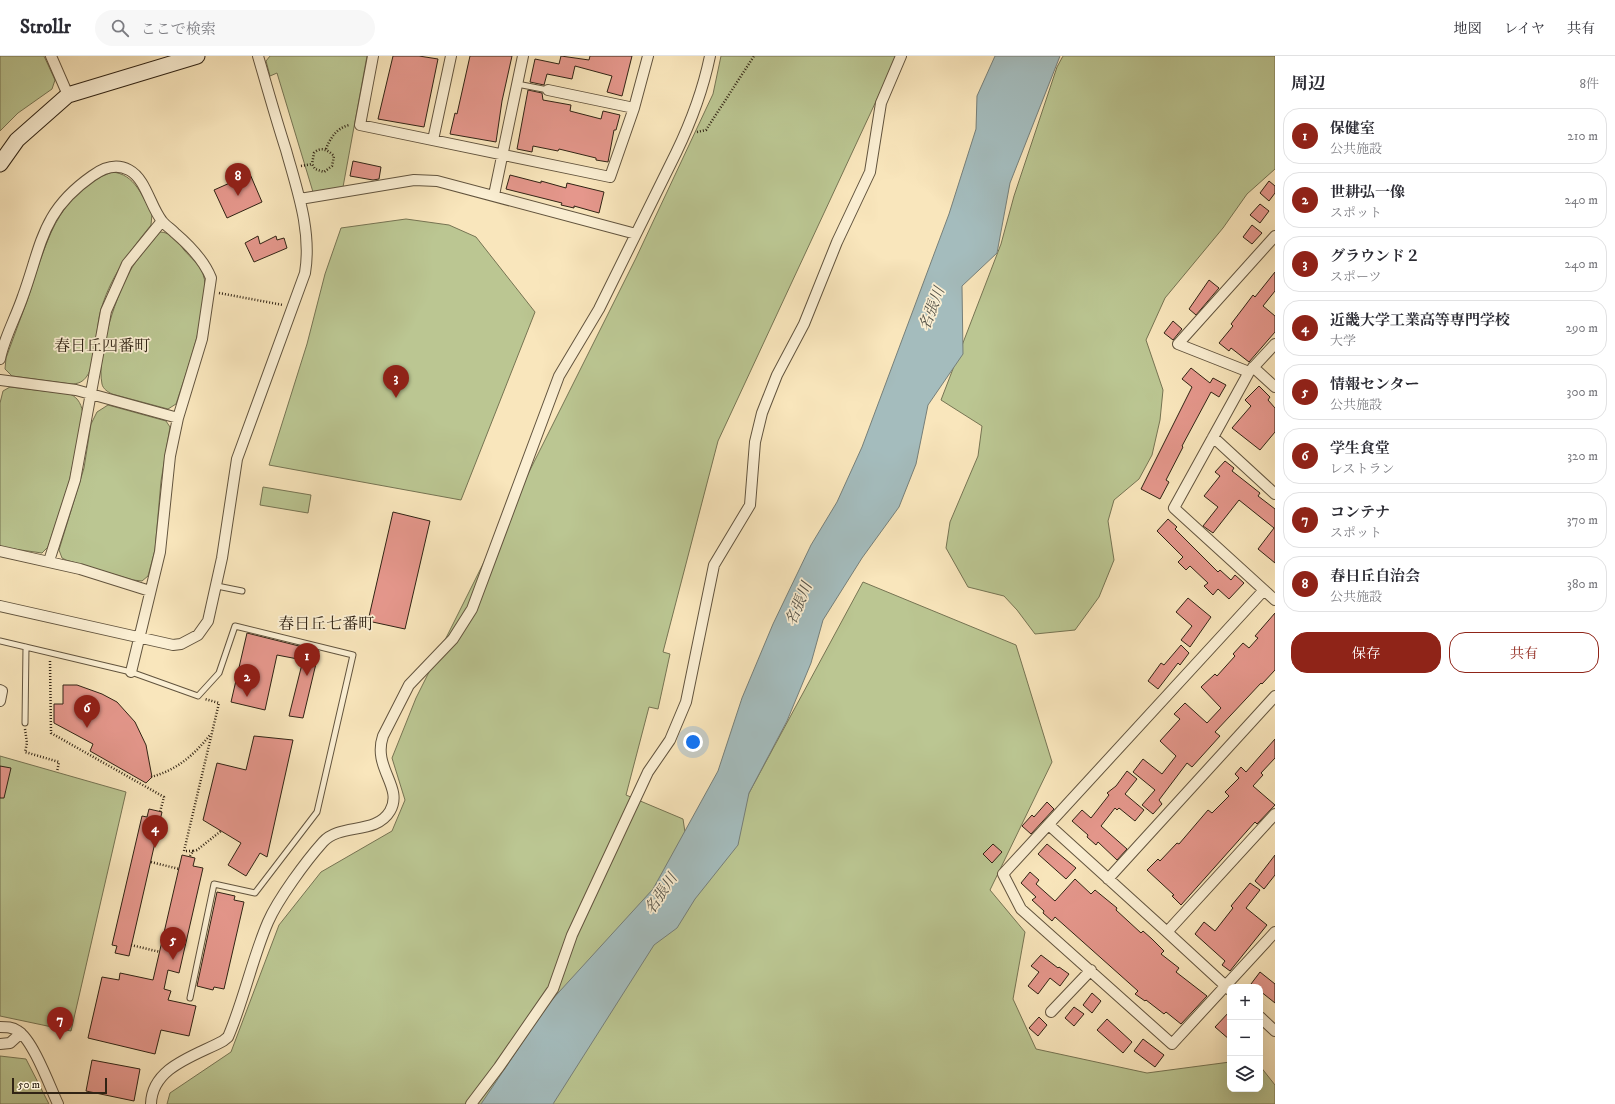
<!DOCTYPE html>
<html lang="ja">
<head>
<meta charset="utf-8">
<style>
	:root { --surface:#fff; --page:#f7f7f7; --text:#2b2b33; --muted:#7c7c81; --line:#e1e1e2; --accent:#8f2418 }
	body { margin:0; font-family:"IM FELL DW Pica","Noto Serif JP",serif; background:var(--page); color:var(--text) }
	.controls { position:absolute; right:12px; bottom:12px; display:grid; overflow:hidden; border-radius:8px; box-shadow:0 4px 16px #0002 }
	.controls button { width:36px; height:36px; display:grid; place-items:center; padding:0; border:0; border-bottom:1px solid var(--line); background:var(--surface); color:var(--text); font:20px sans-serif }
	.scale { position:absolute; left:12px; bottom:10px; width:95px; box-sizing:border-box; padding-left:4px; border:2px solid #302314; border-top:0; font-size:11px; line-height:14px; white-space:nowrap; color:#302314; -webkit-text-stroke:3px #fbefd3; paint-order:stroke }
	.you { position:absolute; left:693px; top:686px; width:14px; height:14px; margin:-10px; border:3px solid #fff; border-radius:50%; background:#1a73e8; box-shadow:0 0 0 6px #1a73e833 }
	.badge { display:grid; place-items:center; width:26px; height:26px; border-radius:50%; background:var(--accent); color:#fff; font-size:13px; font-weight:700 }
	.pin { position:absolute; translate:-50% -33px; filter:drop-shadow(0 1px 2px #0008) }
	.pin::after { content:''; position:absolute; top:21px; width:14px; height:12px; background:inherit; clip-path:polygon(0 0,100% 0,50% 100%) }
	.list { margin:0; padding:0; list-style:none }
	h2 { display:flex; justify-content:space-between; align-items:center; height:52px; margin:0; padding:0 16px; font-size:17px }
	h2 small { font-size:13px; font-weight:400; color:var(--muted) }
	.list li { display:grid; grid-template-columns:26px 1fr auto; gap:12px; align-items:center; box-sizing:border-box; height:56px; margin:0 8px 8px; padding:0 8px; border:1px solid var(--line); border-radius:16px }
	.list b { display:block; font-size:15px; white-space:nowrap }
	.list p { margin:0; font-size:13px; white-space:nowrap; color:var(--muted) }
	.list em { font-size:13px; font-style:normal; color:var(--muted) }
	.actions { display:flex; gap:8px; padding:12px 16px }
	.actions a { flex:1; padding:9px 0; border:1px solid var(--accent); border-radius:16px; text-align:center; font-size:14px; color:var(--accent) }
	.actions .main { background:var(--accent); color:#fff }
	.icon { flex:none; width:22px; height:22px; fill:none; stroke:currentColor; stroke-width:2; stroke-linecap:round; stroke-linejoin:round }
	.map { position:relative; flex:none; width:1275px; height:1048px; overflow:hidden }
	header { display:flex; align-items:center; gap:24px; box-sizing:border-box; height:56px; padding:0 20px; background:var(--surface); border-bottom:1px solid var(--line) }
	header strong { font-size:19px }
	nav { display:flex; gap:22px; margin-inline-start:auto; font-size:14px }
	.search { width:280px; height:36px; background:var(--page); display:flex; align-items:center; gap:10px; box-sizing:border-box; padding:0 14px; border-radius:22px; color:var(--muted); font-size:15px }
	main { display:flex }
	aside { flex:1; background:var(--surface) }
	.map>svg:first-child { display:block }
</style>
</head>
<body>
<header>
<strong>Strollr</strong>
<div class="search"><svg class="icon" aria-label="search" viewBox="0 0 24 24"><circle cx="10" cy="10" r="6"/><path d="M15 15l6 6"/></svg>ここで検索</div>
<nav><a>地図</a><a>レイヤ</a><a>共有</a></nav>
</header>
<main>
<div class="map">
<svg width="1275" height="1048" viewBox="0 0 1275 1048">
	<rect width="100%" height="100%" fill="#f9e6bc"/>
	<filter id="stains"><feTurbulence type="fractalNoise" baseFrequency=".005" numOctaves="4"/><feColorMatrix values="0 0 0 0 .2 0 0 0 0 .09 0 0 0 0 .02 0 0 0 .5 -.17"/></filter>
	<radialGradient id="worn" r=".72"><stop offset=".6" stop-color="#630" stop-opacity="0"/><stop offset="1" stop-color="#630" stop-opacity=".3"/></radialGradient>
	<path fill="#bbc692" stroke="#767453" d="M 0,0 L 44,0 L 55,24 L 52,33 L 18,57 L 0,75 Z
		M 270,0 L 367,0 L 343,131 L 313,136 L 277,17 L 270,20 L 266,5 Z
		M 721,0 L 897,0 L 718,385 L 663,596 L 670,598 L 658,653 L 649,651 L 626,739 L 683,763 L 695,842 L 702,824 L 863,526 L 1016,589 L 1052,706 L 990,834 L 1025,876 L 1013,943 L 1036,993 L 1147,1017 L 1230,1006 L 1230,1033 L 1260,1033 L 1260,1010 L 1275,1029 L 1275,1048 L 167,1048 L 170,1037 L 231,996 L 279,869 L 321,816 L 392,775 L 405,744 L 392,702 L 416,642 L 636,202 L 713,38 Z
		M 1063,0 L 1275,0 L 1275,113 L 1247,138 L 1223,172 L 1165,242 L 1146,284 L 1163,334 L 1160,364 L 1152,399 L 1139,423 L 1114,444 L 1108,465 L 1114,504 L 1099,541 L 1075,574 L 1035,578 L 1017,554 L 1004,540 L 968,531 L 946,492 L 950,466 L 978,400 L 982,370 L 941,344 L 1001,188 L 1014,140 L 1057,11 Z
		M 112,116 C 135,118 142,140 152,158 L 151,169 C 129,196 109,223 100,257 C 96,273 96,307 87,320 C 83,326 78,328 71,328 L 12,320 L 5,313 L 6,302 C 13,282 21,262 28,242 C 45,191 56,137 112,116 Z
		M 406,163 L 449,169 L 476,181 L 535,256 L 461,444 L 269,409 L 307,288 L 325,218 L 341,172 Z
		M 160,176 C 171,176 178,186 184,194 C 190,201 200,209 203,218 C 213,244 185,320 176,348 L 168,353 L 112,338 C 108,336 103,333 102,328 C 96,299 117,235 133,210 C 141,198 151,187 160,176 Z
		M 10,331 L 70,338 C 79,342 82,350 83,359 L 69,427 L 48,491 L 42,497 L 0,491 L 0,347 L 3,335 Z
		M 108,349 L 166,365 L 170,371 L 161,425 L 155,494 L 148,520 L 142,525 L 133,524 L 66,504 L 62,502 L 59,494 L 84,412 L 91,368 L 97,356 Z
		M 263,431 L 311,439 L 308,457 L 260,449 Z
		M 0,700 L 126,736 L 71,975 L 0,960 Z
		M 0,1000 L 26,1003 L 49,1048 L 0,1048 Z"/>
	<path fill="#a4bcbd" stroke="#767f79" d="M 995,0 L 1060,0 L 1010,127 L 997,197 L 962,230 L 963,298 L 928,349 L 916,408 L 899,451 L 862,502 L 823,564 L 811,607 L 787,665 L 749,737 L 738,789 L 695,843 L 677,872 L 654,889 L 553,1048 L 481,1048 L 549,947 L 653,833 L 718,715 L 742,642 L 773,568 L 811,489 L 837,446 L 862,391 L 949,158 L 976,73 L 977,40 Z"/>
	<path fill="#e5978c" stroke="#302314" d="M 393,0 L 419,0 L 438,3 L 424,71 L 378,63 Z
		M 470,0 L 512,0 L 502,45 L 496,86 L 450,78 L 455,57 L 457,58 Z
		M 561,0 L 589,4 L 590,0 L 632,0 L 622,40 L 607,36 L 612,20 L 575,10 L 572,23 L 547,18 L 544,29 L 530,26 L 535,3 L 559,8 Z
		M 528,34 L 542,37 L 543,44 L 571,49 L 570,55 L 601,63 L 603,55 L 620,59 L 616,74 L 614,74 L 608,106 L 596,104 L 596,102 L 559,93 L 558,95 L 533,90 L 532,96 L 517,93 Z
		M 353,105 L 381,111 L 379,123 L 373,124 L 350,120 Z
		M 250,118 L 262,146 L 227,162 L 214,134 Z
		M 510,119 L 541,127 L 541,125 L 566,132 L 567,127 L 604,136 L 599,157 L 574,150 L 574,152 L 561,149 L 562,147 L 506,133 Z
		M 1269,125 L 1275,130 L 1275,137 L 1269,145 L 1260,137 Z
		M 1260,148 L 1269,155 L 1260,167 L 1250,159 Z
		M 1252,169 L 1262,177 L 1252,188 L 1243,181 Z
		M 258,180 L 260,188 L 276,180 L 277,184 L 284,182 L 287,192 L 254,206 L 245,187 Z
		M 1275,216 L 1275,235 L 1263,250 L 1275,260 L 1275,276 L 1249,306 L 1231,292 L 1229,295 L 1219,287 L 1233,270 L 1231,268 L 1244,251 L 1253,239 L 1255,241 Z
		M 1209,224 L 1219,232 L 1196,259 L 1189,253 Z
		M 1173,265 L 1182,273 L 1173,284 L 1164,277 Z
		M 1191,312 L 1210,327 L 1213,322 L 1226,329 L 1219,341 L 1211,336 L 1182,390 L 1183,391 L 1166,424 L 1169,426 L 1160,443 L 1141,433 L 1192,331 L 1182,323 Z
		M 1259,330 L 1270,341 L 1268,344 L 1275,352 L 1275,376 L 1260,394 L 1232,372 L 1251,350 L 1245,344 Z
		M 1225,405 L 1234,412 L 1232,415 L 1260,437 L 1258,440 L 1275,453 L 1275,507 L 1258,493 L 1274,472 L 1239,444 L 1213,477 L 1203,470 L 1218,451 L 1204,440 L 1220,420 L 1215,416 Z
		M 393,456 L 430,465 L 405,573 L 368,565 Z
		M 1168,463 L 1177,471 L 1175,473 L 1218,516 L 1220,514 L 1231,524 L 1235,519 L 1244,527 L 1229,543 L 1218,533 L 1213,539 L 1204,530 L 1208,527 L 1190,510 L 1186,514 L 1178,506 L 1183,501 L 1157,475 Z
		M 1188,542 L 1211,561 L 1190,591 L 1181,584 L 1192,570 L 1176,556 Z
		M 1275,557 L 1275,614 L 1262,628 L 1261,627 L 1215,676 L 1220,680 L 1192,711 L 1187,707 L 1159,744 L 1162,748 L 1153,758 L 1142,749 L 1155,734 L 1133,716 L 1143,703 L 1162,718 L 1176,700 L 1160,685 L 1180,663 L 1174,658 L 1185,647 L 1207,667 L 1221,652 L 1201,631 L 1215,618 L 1217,620 L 1235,600 L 1233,598 L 1243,587 L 1249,592 L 1258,582 L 1255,580 Z
		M 247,577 L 319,595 L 303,662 L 289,660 L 303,604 L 277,599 L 265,654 L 231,646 Z
		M 1181,589 L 1189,597 L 1180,609 L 1178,607 L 1158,633 L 1148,625 L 1161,607 L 1164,609 Z
		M 63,629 L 77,629 L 102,638 L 117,646 L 135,666 L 146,689 L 152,721 L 146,727 L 90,695 L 93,688 L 54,667 L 54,648 L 63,648 Z
		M 254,680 L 293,684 L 267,801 L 260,797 L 246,820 L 228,809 L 241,787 L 203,764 L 217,707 L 246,714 Z
		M 1275,683 L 1275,702 L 1261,717 L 1263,719 L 1253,730 L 1275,749 L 1257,768 L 1255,766 L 1181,849 L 1172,840 L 1174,839 L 1147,814 L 1158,803 L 1160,805 L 1177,787 L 1179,788 L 1208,754 L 1212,757 L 1229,740 L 1225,736 L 1239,722 L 1235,718 L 1241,711 L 1246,716 Z
		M 0,710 L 11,712 L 4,742 L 0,742 Z
		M 1127,715 L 1137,723 L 1125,738 L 1144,754 L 1135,765 L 1119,752 L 1117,754 L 1115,752 L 1101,770 L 1127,793 L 1117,804 L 1098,786 L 1096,789 L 1087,781 L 1088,779 L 1072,765 L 1082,754 L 1091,762 L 1109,739 L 1107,737 L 1116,730 Z
		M 1047,746 L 1054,753 L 1031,778 L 1022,770 L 1032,759 L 1034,761 Z
		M 149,753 L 162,756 L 129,900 L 115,897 L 117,890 L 112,889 L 142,760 L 147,761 Z
		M 993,788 L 1002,796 L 992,807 L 983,798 Z
		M 1047,788 L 1076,812 L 1066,823 L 1038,798 Z
		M 182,799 L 195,802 L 193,810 L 203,812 L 179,917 L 168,914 L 164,933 L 171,935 L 168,944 L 196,950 L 189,980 L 161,974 L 155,998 L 88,982 L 102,921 L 119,924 L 120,917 L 153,924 Z
		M 1275,799 L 1275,819 L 1264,833 L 1255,825 Z
		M 1030,816 L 1039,824 L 1036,828 L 1055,845 L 1075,823 L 1091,838 L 1095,834 L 1117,852 L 1116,854 L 1141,877 L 1143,875 L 1152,883 L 1164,895 L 1161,898 L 1179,912 L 1176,916 L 1207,940 L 1181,968 L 1166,956 L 1164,958 L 1146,944 L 1145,945 L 1135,938 L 1138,935 L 1055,861 L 1052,865 L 1043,857 L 1044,855 L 1032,844 L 1036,841 L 1021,827 Z
		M 1250,827 L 1260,834 L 1246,852 L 1267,869 L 1230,915 L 1222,909 L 1225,905 L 1195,878 L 1204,866 L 1215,875 L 1233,852 L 1231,850 Z
		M 217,836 L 235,840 L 234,844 L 244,846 L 224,933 L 214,931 L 213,934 L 197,930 Z
		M 1041,899 L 1058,912 L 1059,911 L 1069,918 L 1060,930 L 1050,922 L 1038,938 L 1028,930 L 1039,916 L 1031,910 Z
		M 1260,916 L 1275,928 L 1275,947 L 1260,935 L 1260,931 L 1255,931 L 1251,928 Z
		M 1092,937 L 1101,945 L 1092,957 L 1083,949 Z
		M 1074,951 L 1084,958 L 1074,970 L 1065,962 Z
		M 1230,955 L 1230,984 L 1215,971 Z
		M 1039,961 L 1047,969 L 1038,980 L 1029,972 Z
		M 1107,963 L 1132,986 L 1123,997 L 1097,974 Z
		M 1143,983 L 1164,999 L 1155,1011 L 1134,995 Z
		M 92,1004 L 140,1013 L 134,1045 L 86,1035 Z"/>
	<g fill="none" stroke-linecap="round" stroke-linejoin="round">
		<g stroke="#62543e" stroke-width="7">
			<path id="lane" d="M 517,28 L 548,34
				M 217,530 L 242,535
				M 0,585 L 131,616 L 198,640 L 219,617 L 235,570 L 353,599 L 317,756 L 255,837 L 214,828 L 190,942
				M 25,667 L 26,591"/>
		</g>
		<g stroke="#62543e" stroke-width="12">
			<path id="street" d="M 51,0 L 68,39
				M 373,0 L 360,69 L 610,121 L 634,52 L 648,0
				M 548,34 L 634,52
				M 433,84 L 451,0
				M 494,139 L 523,0
				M 300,143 L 414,124 L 437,125 L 636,178
				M 1275,288 L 1249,316 L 1174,452 L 1275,544
				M 0,303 C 4,282 16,261 23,240 C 42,187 42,155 92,120 C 103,112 116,107 129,114 C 146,123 150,150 162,165 C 165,169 171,173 175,177 C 189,189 204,204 211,222 L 202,283 L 178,362 L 170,400 L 160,496 L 131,616
				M 1253,311 L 1275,331
				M 1249,316 L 1178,288 L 1275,180
				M 0,324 L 76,334 L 178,362
				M 1213,381 L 1275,438
				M 0,495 L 80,513 L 150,535
				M 49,505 L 75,424 L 106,255 L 127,208 L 162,165
				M 1264,534 L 1003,818 L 1021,853 L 1172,988 L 1275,876
				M 0,550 L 173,589 L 181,588 L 198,579 L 208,565 L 222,502 L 237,403 L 305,217 C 312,175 297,134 286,94 C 276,63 267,31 258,0
				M 0,634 L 2,635 L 0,645
				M 1049,769 L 1167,876
				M 1108,823 L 1275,640
				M 1230,934 L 1167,876 L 1275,758
				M 1051,956 L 1091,914
				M 1260,961 L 1275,975
				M 0,971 C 7,971 12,971 18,975 C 33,984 50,1031 58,1048
				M 0,988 L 10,987 L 21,977
				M 151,1048 C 152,1011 195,1000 223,985 L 228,981 C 244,944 252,903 268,866 C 278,843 306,805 323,786 C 340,767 376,779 390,755 C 404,731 372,712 383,680 L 409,629 L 453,583 L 472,553 L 559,320 L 599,253 L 676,97 C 691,66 703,34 710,0
				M 471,1048 L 499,1011 L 553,933 L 572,879 L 648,716 L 670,684 L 686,646 L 714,509 L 750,449 L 755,386 L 762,357 L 777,319 L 804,268 L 837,186 L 870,116 L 881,47 L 901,0"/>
		</g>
		<g stroke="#302314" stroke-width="17">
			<path id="secondary" d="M 0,108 L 17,84 L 68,39 L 197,0"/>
		</g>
		<path stroke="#302314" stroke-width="2.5" stroke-dasharray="1 2" stroke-linecap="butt" d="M 697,76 L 706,74 L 754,0
			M 326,93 C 330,82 337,72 349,69
			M 301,110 L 312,108 L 315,113 L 324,116 L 332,110 L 334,100 C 328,94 321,90 314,97 L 312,108
			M 219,237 L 283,249
			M 50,605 L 51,677 L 164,741 L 160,756
			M 25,673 L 27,687 L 25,696 L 59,706 L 57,716
			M 151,721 C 177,714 194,699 210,679
			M 193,795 L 184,795 L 219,647 L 205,643
			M 190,800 L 193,795 L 197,794 L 221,775
			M 151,806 L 179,813
			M 131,889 L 160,896"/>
		<use href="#lane" stroke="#fbefd3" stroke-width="5"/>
		<use href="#street" stroke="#fbefd3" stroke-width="10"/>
		<use href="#secondary" stroke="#fbefd3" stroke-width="15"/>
	</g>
	<g text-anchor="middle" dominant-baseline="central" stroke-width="3.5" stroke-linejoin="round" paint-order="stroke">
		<g font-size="15" font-style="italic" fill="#535147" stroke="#fbefd3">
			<text transform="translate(932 253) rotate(-69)">名張川</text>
			<text transform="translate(799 548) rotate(-67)">名張川</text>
			<text transform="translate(661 838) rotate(-56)">名張川</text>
		</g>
		<g font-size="16" fill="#302314" stroke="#fbefd3">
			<text x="102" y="290">春日丘四番町</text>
			<text x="326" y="568">春日丘七番町</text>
		</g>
	</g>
	<rect width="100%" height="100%" filter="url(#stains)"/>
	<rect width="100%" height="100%" fill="url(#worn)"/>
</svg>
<div class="controls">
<button>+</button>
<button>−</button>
<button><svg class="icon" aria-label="layers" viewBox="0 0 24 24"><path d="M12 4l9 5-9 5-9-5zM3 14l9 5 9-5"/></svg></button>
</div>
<div class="scale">50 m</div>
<div class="you"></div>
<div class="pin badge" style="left:307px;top:620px">1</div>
<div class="pin badge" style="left:247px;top:641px">2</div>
<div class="pin badge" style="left:396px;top:342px">3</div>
<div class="pin badge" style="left:155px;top:792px">4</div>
<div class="pin badge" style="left:173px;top:904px">5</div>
<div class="pin badge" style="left:87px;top:672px">6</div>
<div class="pin badge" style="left:60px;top:984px">7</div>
<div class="pin badge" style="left:238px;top:140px">8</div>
</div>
<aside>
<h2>周辺<small>8件</small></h2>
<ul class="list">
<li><span class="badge">1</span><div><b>保健室</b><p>公共施設</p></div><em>210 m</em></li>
<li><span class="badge">2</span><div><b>世耕弘一像</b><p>スポット</p></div><em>240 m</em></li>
<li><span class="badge">3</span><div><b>グラウンド２</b><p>スポーツ</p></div><em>240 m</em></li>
<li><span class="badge">4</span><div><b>近畿大学工業高等専門学校</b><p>大学</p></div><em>290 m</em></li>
<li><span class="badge">5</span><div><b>情報センター</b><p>公共施設</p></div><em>300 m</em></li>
<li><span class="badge">6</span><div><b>学生食堂</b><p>レストラン</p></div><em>320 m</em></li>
<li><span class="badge">7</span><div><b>コンテナ</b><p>スポット</p></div><em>370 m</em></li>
<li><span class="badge">8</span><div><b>春日丘自治会</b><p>公共施設</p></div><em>380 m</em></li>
</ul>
<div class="actions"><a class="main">保存</a><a>共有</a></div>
</aside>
</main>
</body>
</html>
